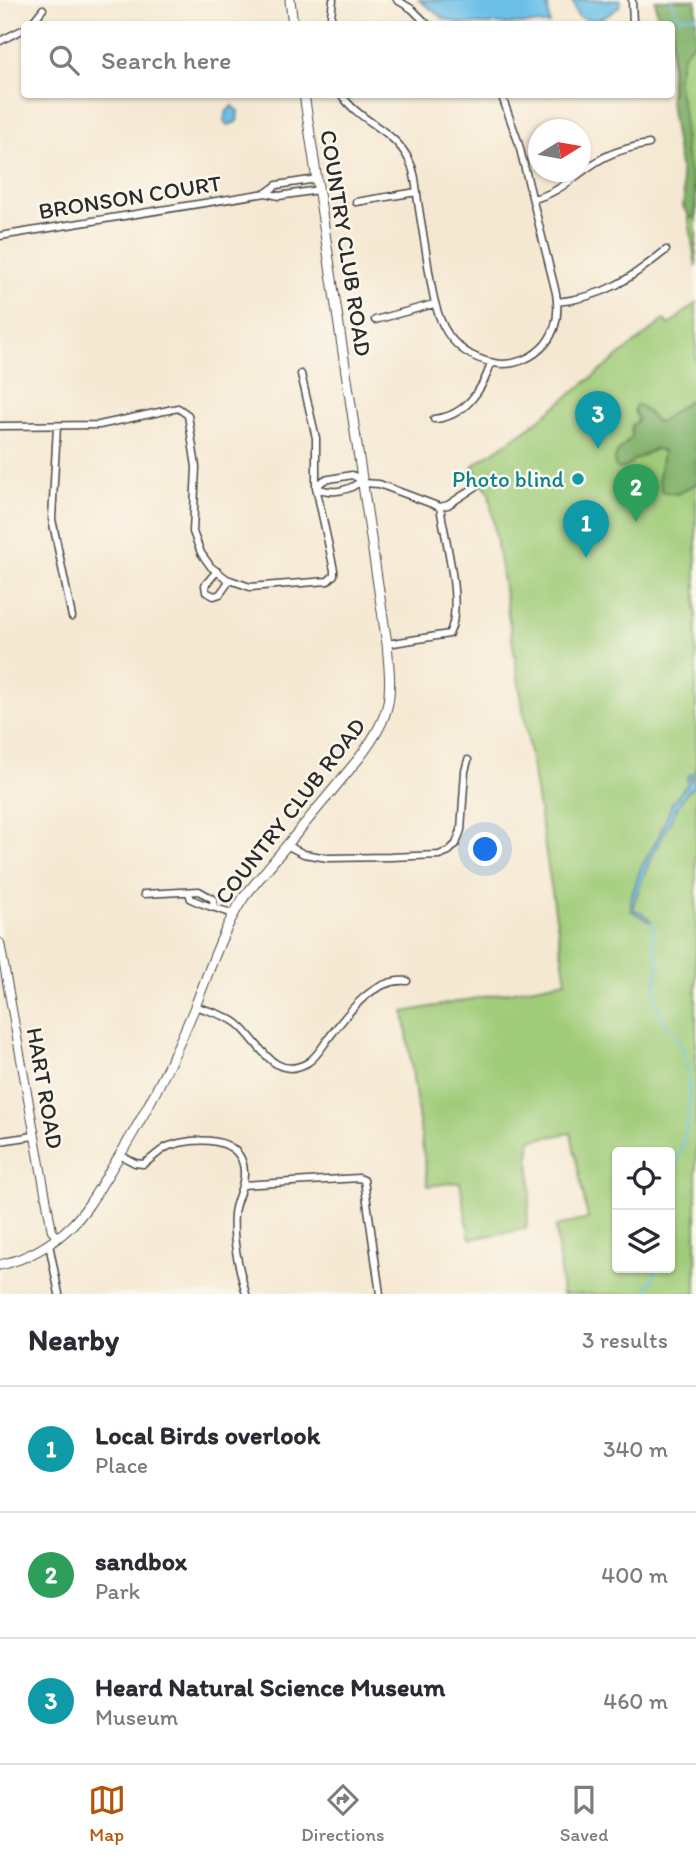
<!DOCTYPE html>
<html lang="en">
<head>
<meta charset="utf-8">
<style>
	:root { --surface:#fff; --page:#f7f7f7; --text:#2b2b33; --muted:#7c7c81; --line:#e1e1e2; --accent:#b45309 }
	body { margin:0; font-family:Itim,sans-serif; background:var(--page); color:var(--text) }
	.controls { position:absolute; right:21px; bottom:21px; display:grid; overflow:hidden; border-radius:7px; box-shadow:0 2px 5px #0004 }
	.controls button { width:63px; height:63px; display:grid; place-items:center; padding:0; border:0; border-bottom:2px solid var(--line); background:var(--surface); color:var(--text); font:35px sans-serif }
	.compass { position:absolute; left:528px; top:119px; width:63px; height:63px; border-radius:50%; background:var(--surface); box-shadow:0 2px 5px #0004; rotate:79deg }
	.you { position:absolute; left:486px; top:850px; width:24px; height:24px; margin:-18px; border:5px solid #fff; border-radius:50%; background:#1a73e8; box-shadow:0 0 0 10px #1a73e833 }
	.badge { display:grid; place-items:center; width:46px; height:46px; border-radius:50%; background:var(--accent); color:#fff; font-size:23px; font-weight:700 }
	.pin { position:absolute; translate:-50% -58px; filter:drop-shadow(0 2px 4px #0008) }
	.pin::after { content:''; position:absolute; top:37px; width:24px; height:21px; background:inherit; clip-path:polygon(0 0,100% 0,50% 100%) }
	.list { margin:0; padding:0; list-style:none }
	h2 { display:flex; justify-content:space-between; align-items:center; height:91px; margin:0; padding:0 28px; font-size:30px }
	h2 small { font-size:23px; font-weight:400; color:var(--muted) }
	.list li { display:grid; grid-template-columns:46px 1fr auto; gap:21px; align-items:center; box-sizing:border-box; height:126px; padding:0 28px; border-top:2px solid var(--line) }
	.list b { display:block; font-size:26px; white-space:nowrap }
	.list p { margin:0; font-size:23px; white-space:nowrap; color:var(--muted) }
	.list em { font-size:23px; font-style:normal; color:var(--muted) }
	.icon { flex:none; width:38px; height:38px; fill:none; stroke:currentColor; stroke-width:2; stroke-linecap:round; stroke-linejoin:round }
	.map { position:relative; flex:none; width:696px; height:1294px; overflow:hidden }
	.search { position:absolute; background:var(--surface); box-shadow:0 2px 5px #0004; left:21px; right:21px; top:21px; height:77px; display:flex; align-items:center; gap:18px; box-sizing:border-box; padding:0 24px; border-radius:7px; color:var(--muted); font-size:26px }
	.sheet { height:469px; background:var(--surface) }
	nav { display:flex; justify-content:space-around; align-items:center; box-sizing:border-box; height:98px; border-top:2px solid var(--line); background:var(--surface); font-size:19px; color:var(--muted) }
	nav a { display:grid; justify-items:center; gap:4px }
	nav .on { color:var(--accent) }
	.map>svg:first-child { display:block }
</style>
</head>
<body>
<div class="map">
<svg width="696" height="1294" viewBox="0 0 696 1294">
	<rect width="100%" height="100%" fill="#fbf7ec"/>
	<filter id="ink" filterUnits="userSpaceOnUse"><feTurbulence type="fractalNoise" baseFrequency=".0143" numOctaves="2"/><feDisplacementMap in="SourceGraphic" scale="14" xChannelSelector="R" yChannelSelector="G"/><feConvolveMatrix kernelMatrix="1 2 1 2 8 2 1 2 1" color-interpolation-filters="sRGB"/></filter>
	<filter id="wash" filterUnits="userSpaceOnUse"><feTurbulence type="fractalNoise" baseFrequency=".00686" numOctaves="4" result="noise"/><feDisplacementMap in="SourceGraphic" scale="28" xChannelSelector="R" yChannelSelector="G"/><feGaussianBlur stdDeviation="1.57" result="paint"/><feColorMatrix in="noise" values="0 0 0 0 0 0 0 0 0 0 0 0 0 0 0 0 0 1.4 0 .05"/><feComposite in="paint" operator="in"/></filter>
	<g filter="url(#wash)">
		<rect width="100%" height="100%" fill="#f5e8d2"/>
		<path fill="#a0cc79" stroke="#667c52" stroke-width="2" fill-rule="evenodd" d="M 655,0 L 696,0 L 696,267 L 670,95 L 672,24 L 659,24 Z
			M 696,303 L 696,1294 L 562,1294 L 556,1226 L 588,1219 L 571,1133 L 531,1140 L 529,1157 L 531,1187 L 526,1229 L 470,1239 L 460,1182 L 428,1186 L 404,1012 L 566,981 L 489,493 L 472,466 L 526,430 L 664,320 L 669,325 ZM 617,1152 L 670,1152 L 670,1268 L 617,1268 Z"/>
		<path fill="#80b069" stroke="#566e4a" stroke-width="2" d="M 656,0 L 696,0 L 696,39 L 682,57 L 677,80 L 684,115 L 685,150 L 696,198 L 695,217 L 691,218 L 683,207 L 684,196 L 669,95 L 672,94 L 672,24 L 658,24 Z
			M 689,400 L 695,400 L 692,408 L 696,412 L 696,484 L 677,494 L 662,492 L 659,478 L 663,451 L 655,449 L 634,460 L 627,467 L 619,469 L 615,466 C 612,452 625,446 632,436 L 631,427 L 638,420 L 634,411 L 636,405 L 641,406 L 657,422 L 663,420 Z"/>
		<path fill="#6cc0e8" stroke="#4c768a" stroke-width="2" d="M 419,0 L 547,0 L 550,24 L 462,24 L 443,18 Z
			M 572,0 L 621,0 L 621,4 C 609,17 594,25 578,16 Z
			M 233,106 L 238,111 L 237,122 L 227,125 L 224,121 L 227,111 Z
			M 696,771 L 696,775 L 690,779 L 696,783 L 696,786 L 690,789 L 680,802 L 649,862 L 633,905 L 634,910 L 646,915 L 653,923 L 631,911 L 631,899 L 641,868 L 658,838 L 673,802 L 688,784 L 687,777 Z"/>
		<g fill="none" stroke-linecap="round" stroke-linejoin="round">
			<path stroke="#6cc0e8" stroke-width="2" d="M 672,0 L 675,13 L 682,17 L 696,16
				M 651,922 C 656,930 653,933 653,942 C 653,947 657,952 658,957 C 660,969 654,983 656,995 C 658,1022 671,1026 682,1046 C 696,1090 689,1138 670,1180
				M 670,1185 L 672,1209 L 670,1216
				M 650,1294 L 648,1288 L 658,1268"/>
		</g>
	</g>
	<g filter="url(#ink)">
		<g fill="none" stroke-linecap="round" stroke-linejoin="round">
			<g stroke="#494744" stroke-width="9">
				<path id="minor" d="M 397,0 L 412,9 L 427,24
					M 632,0 L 633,24
					M 31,24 L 43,9
					M 330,24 L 333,0
					M 0,41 L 24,29
					M 341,94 C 359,122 394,129 409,160 C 416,173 416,188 418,202 C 421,223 425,244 428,265 C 435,310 441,352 494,363 C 513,367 534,358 546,343 C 558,328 559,311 556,293 L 518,141 L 501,94
					M 266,193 L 277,185 L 317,179
					M 533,199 C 560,193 575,175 598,161 C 613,151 631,147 649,144
					M 356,202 L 417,192
					M 0,236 L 266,193 L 279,196 L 318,190
					M 557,302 C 605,297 630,279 666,250
					M 375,320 L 434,304
					M 434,419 C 464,417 483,390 491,363
					M 0,426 L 99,425 L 178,408 L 188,415 L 196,467 L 193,532 L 201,553 L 211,567 L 227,579 L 250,587 L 328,581 L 334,575 L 334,570 L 316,487 L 316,438 L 301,374
					M 57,426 L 52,519 L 72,617
					M 352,475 L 362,480 C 350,491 331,495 316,487 L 324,480 Z
					M 363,483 L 379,484 L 440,507 L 448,505 L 483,482
					M 217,571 L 205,585 L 206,592 L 214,596 L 220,594 L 230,580
					M 387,644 L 449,634 C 464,607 445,539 440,507
					M 286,845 L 304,854 L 328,858 L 390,857 L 439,855 L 449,851 L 456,844 L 461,830 L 465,771 L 468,760
					M 189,893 L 191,899 C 205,906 218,908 233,914
					M 144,894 L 199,891 L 213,899 L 214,907
					M 195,1006 C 208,1011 224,1014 235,1022 C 258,1037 271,1083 307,1063 C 316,1058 322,1047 328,1039 C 347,1014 372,978 407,981
					M 0,1141 L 34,1136
					M 120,1155 L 135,1163 L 143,1164 C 153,1159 159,1150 169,1146 C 195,1137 243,1135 244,1172 C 245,1186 235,1200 234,1214 C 232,1241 239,1268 246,1294
					M 242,1185 L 359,1178 L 364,1180 L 380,1294
					M 49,1244 L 59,1294"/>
			</g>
			<g stroke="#494744" stroke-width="10">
				<path id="tertiary" d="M 0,943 L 52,1231 L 58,1238"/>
			</g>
			<g stroke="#494744" stroke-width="11">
				<path id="secondary" d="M 290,0 L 293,24
					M 0,1265 C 26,1259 50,1246 70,1227 C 87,1211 98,1190 110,1171 C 143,1119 171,1065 194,1009 C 210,970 221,932 244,897 L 360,757 C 393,713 392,697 387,644 L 304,94"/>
			</g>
			<use href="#minor" stroke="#fff" stroke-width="6"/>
			<use href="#tertiary" stroke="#fff" stroke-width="8"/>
			<use href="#secondary" stroke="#fff" stroke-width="9"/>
		</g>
	</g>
	<circle fill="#0f9aa8" stroke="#fbf7ec" stroke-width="2.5" cx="578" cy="479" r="7"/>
	<g text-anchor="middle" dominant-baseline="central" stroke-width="5" stroke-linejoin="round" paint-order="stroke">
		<g font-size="23" fill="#2b2b2b" stroke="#fbf7ec">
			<text transform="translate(130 197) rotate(-9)">BRONSON COURT</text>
			<text transform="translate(346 243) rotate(81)">COUNTRY CLUB ROAD</text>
			<text transform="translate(290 811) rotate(-52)">COUNTRY CLUB ROAD</text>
			<text transform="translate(45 1088) rotate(80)">HART ROAD</text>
		</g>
		<g font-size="23" fill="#0d838f" stroke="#fbf7ec" text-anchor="end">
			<text x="564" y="479">Photo blind</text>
		</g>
	</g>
</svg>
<div class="controls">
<button><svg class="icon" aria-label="locate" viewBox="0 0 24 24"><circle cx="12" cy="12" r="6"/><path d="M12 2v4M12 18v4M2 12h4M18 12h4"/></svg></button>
<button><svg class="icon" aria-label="layers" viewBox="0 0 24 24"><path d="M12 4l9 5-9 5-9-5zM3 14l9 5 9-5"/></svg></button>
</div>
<svg class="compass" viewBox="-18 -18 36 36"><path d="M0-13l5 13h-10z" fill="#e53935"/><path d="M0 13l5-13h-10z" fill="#7c7c81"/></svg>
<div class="you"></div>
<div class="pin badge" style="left:586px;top:558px;background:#0f9aa8">1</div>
<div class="pin badge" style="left:636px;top:522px;background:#2e9e5b">2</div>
<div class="pin badge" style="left:598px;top:449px;background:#0f9aa8">3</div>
<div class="search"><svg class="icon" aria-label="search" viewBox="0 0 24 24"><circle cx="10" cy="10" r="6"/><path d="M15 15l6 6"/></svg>Search here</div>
</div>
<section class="sheet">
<h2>Nearby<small>3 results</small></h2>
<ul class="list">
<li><span class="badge" style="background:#0f9aa8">1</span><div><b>Local Birds overlook</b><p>Place</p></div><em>340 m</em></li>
<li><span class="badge" style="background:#2e9e5b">2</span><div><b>sandbox</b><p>Park</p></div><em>400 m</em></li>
<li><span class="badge" style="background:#0f9aa8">3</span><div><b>Heard Natural Science Museum</b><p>Museum</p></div><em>460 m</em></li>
</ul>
</section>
<nav>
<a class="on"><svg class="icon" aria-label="map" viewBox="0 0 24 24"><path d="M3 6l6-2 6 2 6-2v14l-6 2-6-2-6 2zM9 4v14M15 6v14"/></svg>Map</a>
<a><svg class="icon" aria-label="directions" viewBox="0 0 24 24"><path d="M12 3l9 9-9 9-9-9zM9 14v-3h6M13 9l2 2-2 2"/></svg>Directions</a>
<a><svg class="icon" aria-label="saved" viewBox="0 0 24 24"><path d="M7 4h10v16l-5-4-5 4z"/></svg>Saved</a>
</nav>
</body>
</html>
